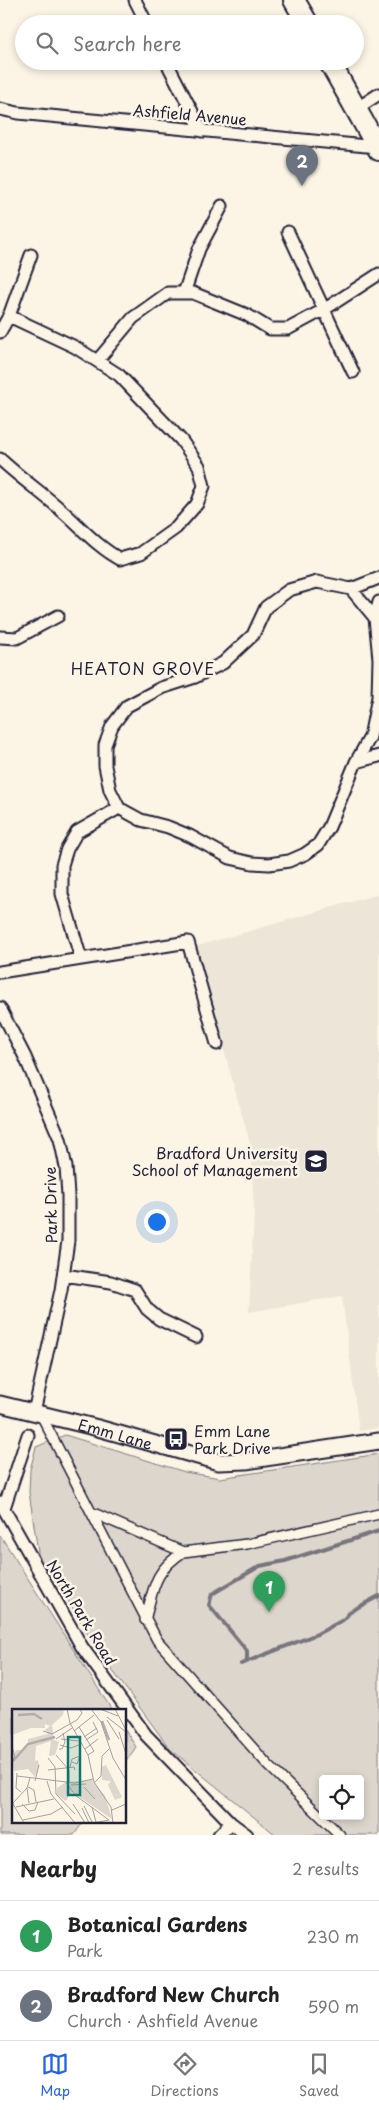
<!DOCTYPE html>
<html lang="en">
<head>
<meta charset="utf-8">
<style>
	:root { --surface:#fff; --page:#f2f2f2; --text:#222; --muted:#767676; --line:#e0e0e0; --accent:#2563eb }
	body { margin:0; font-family:"Playpen Sans",sans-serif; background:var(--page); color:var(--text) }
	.controls { position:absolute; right:15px; bottom:15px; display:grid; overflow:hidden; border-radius:5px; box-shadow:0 2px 8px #0003 }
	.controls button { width:45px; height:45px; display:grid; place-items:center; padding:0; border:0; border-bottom:1px solid var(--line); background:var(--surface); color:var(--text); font:25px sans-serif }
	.you { position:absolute; left:156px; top:1221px; width:18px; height:18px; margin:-12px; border:4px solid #fff; border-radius:50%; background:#1a73e8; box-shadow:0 0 0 8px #1a73e833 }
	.badge { display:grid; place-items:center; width:32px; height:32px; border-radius:50%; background:var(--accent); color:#fff; font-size:16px; font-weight:700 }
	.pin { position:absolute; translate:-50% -41px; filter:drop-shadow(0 1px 2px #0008) }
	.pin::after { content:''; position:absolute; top:26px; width:18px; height:15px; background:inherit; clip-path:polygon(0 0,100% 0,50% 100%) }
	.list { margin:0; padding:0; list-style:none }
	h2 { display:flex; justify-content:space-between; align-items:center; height:65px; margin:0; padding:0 20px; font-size:21px }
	h2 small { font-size:16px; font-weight:400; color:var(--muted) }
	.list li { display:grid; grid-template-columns:32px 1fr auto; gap:15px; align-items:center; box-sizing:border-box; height:70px; padding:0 20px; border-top:1px solid var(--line) }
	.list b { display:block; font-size:19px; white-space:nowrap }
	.list p { margin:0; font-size:16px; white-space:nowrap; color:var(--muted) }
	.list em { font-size:16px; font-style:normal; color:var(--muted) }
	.icon { flex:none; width:28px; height:28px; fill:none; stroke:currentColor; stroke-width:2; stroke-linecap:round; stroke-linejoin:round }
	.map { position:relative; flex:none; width:379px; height:1835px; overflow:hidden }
	.search { position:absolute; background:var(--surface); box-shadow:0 2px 8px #0003; left:15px; right:15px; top:15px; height:55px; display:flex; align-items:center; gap:12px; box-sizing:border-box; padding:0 18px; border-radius:28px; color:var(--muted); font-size:19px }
	.sheet { height:205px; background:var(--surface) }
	nav { display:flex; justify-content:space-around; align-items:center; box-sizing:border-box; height:70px; border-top:1px solid var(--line); background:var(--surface); font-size:14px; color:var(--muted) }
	nav a { display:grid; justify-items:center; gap:2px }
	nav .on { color:var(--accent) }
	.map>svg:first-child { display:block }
</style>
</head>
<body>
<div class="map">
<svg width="379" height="1835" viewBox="0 0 379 1835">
	<rect width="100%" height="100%" fill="#fcf5e5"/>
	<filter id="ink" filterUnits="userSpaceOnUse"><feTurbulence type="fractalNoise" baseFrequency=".02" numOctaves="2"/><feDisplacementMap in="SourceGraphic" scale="10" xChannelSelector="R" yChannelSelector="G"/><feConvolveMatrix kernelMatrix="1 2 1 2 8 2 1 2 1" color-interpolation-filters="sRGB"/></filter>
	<g filter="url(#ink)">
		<path fill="#ece5d8" d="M 379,894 L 379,1428 L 359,1431 L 342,1296 L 249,1312 L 254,1213 L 251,1147 L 199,961 L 197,946 Z"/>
		<path fill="#dcd6cc" stroke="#7f7c84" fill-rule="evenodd" d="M 65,1435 L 185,1472 L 220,1478 L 379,1454 L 379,1835 L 276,1835 L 170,1749 L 96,1648 L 59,1585 L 39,1559 L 29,1492 L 30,1470 L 36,1447 ZM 323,1779 L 360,1779 L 360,1816 L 323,1816 Z
			M 0,1535 L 112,1710 L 14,1710 L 14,1821 L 84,1821 L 74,1835 L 0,1835 Z
			M 125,1730 L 136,1747 L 125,1763 Z"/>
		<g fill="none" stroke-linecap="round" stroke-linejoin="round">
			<path stroke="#78757e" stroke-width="4" d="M 247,1662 L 247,1651 L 209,1605 L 212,1594 L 260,1566 L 285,1561 L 379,1531
				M 241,1664 L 317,1634 L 343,1620 L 351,1611 L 379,1596"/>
			<g stroke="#22223b" stroke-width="12">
				<path id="pedestrian" d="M 40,1413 L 157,1640 L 268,1765 L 340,1835
					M 91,1512 L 183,1552 L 247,1544 L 379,1514
					M 145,1620 C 154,1588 153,1572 183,1552"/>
			</g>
			<g stroke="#22223b" stroke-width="15">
				<path id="minor" d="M 135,0 L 147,24
					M 166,61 L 202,131
					M 0,109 L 18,113 L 377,147
					M 356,109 L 379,94
					M 288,232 L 353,372
					M 184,293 L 199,249 L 222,206
					M 9,316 L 31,255
					M 0,332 L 9,316 L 75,347 L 97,361 L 133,318 L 168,293 L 193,293 L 247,315 L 270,329 L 288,329 L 325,309 L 379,274
					M 0,459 C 19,477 41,492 60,509 C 80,526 97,547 120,559 L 141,553 L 176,528 L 197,504 L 204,486 L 199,466 L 181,440 L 119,375 L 97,361
					M 351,589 L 379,578
					M 375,618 L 379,602
					M 0,637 L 17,638 L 58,616
					M 356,762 L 379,756
					M 81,959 L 62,894 L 62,865 L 67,849 L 77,832 L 119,808 L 110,790 L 105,766 L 105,745 L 112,726 L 127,706 L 161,688 L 195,677 L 223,663 L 253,635 L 266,607 L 289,590 L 317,582 L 351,589 L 375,618 L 379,659 L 378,697 L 370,737 L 356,762 L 329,827 L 318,845 L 305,854 L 289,861 L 269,864 L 252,863 L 230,858 L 190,836 L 168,827 L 141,820 L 119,808
					M 0,972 L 188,942 L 217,1044
					M 0,1008 L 25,1057 L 60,1139 L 66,1167 L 68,1195 L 68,1241 L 61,1290 L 34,1412
					M 64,1275 L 111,1282 L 135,1290 L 147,1309 L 159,1319 L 196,1337
					M 0,1502 L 82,1647 L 146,1735 L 231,1823 L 247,1835
					M 4,1508 L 28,1435
					M 219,1835 L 231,1823"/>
			</g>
			<g stroke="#22223b" stroke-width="19">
				<g id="tertiary">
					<path id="s1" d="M 0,1404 L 98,1428 L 219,1462 L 246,1461 L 379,1441"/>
				</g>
			</g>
			<g stroke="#22223b" stroke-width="24">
				<path id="trunk" d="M 294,0 L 308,24
					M 329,61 L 379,150"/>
			</g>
			<use href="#pedestrian" stroke="#fcf5e5" stroke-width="9"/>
			<use href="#minor" stroke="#fcf5e5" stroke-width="11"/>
			<use href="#tertiary" stroke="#fcf5e5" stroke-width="15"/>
			<use href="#trunk" stroke="#fcf5e5" stroke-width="20"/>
		</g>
	</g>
	<defs>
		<g id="university-square" transform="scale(1.25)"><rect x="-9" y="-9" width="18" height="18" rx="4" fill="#22223b" stroke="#fcf5e5"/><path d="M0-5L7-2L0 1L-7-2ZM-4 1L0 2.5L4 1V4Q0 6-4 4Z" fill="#fff"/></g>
		<g id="bus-square" transform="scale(1.25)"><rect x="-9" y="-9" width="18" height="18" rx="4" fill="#22223b" stroke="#fcf5e5"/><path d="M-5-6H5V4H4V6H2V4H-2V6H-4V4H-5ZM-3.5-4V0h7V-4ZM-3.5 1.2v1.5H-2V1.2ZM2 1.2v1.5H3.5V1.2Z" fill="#fff"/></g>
	</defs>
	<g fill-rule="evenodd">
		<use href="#university-square" x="316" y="1161"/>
		<use href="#bus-square" x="176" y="1439"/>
	</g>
	<g text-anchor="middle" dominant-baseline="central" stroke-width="5" stroke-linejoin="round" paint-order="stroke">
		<g font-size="15" fill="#22223b" stroke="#fcf5e5">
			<text transform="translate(190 114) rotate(5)">Ashfield Avenue</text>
			<text transform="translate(50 1205) rotate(-91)">Park Drive</text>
			<text stroke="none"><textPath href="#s1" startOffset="119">Emm Lane</textPath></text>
			<text transform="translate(82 1612) rotate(59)">North Park Road</text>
		</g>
		<g font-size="15" fill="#22223b" stroke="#fcf5e5" text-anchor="end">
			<text x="298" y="1152">Bradford University<tspan x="298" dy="17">School of Management</tspan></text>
			<text x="194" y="1430" text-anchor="start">Emm Lane<tspan x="194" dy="17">Park Drive</tspan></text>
		</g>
		<g font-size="16" letter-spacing="1" fill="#22223b" stroke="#fcf5e5">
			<text x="143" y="668">HEATON GROVE</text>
		</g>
	</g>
	<g transform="translate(12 1709)">
		<rect width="114" height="114" fill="#fcf5e5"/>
		<path d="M 0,0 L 52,0 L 51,6 L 40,16 L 42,31 L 47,33 L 43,46 L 37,47 L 39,32 L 24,37 L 23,52 L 26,51 L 27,56 L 23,68 L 16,60 L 2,62 L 0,48 L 4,41 L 11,41 L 16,35 L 16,30 L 36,25 L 33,21 L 38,17 L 33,15 L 33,19 L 19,19 L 0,26 ZM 94,56 L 110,88 L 103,91 L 96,76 L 99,72 L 90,71 L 89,58 ZM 80,71 L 93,87 L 100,110 L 60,83 L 54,92 L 45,86 L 45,79 L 54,73 Z" fill="#dcd6cc"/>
		<path fill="none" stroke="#b2adab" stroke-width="2.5" d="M 6,6 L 22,5 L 30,10M 90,12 L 97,31M 1,52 L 16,35 L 43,28"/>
		<path fill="none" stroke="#a5a1a1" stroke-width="1" d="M 55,0 L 58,14 L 76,46 L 82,73 L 99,98 L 101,114M 79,0 L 89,13 L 101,49 L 114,71M 88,0 L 106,7M 103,0 L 114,21M 95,8 L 114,23M 95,11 L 107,30M 67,18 L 82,42 L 76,46M 31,22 L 40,25 L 65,11 L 70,4 L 68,0M 62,22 L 82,6M 107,23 L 114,45M 72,28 L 85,19M 44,30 L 60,19M 49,30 L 67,32M 74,31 L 86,23 L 81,13M 48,36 L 59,39 L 69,35M 0,37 L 3,48 L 0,51M 47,40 L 50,40 L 53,33 L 51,24M 73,40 L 86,30M 44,46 L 57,61 L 57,73M 36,49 L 43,58 L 44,85 L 63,105M 58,58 L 60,50 L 68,47 L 65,55 L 60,53M 36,61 L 62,58 L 63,61M 5,64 L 4,79 L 9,83M 5,67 L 63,74 L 81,70M 23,72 L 27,56M 35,72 L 39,85 L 63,114M 54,73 L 63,86 L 97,111M 83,73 L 89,67 L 90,47 L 97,40M 59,76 L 74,75M 16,78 L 22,81 L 24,93M 72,78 L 83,90M 15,79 L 17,94M 0,93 L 12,114M 1,94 L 15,79 L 18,69M 10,95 L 17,102 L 23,101 L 26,93M 61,95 L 73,114M 72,97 L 80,113M 4,98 L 42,90M 80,98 L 84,113M 70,99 L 77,114M 100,101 L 114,95M 11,111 L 39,105 L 51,98M 81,114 L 97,111"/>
		<path fill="#0f766e" fill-opacity="0.15" stroke="#0f766e" stroke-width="2.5" d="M 56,28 L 68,28 L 68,86 L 56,86 Z"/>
		<rect width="114" height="114" fill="none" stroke="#22223b" stroke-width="2.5"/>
	</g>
</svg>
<div class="controls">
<button><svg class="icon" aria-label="locate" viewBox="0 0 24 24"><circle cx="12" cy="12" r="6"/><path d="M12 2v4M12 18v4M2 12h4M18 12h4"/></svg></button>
</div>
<div class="you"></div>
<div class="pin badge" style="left:269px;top:1612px;background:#2e9e5b">1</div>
<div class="pin badge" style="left:302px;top:186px;background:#6b7280">2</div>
<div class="search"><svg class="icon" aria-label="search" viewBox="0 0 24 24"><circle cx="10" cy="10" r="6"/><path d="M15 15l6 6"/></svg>Search here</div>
</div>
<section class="sheet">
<h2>Nearby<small>2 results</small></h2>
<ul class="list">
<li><span class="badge" style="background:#2e9e5b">1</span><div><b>Botanical Gardens</b><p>Park</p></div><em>230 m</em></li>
<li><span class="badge" style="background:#6b7280">2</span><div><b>Bradford New Church</b><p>Church · Ashfield Avenue</p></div><em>590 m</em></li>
</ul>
</section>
<nav>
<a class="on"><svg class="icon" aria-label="map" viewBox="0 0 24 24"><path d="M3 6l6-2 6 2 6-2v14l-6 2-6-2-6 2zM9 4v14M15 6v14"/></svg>Map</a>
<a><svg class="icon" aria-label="directions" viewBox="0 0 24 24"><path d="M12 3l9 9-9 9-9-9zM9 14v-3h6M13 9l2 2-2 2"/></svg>Directions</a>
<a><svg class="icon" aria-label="saved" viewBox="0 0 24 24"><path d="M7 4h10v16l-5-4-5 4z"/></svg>Saved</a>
</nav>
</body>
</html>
